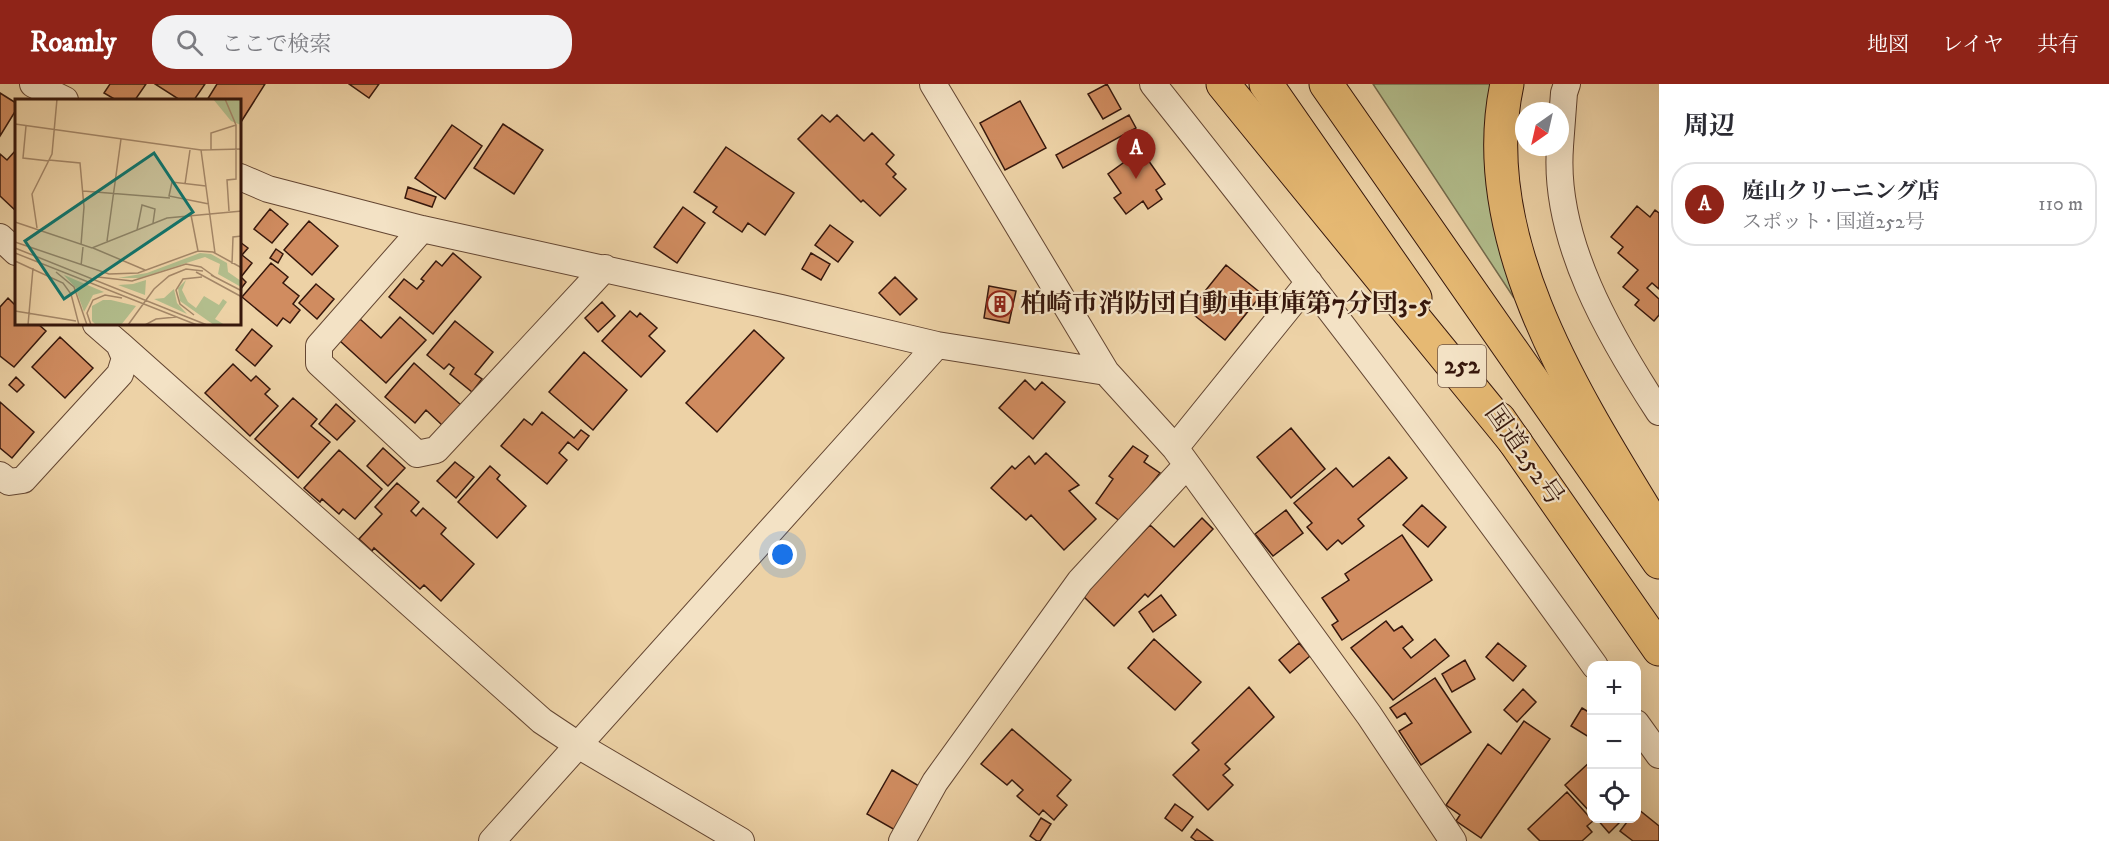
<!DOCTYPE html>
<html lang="ja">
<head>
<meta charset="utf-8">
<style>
	:root { --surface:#fff; --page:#f2f2f3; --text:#2b2b33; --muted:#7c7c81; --line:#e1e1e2; --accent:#8f2418 }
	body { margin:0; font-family:"IM FELL DW Pica","Noto Serif JP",serif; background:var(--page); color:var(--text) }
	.controls { position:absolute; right:18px; bottom:18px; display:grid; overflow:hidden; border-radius:12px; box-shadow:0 6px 24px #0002 }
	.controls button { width:54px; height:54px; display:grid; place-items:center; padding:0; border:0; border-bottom:2px solid var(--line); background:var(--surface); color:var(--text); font:30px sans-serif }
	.compass { position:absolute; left:1515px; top:18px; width:54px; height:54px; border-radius:50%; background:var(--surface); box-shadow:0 6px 24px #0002; rotate:214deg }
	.you { position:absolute; left:783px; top:471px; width:21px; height:21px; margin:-15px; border:4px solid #fff; border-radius:50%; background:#1a73e8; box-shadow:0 0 0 9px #1a73e833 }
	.badge { display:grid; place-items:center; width:39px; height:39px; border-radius:50%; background:var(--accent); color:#fff; font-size:20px; font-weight:700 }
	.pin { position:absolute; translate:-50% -50px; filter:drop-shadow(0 2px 3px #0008) }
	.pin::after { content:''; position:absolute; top:32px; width:21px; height:18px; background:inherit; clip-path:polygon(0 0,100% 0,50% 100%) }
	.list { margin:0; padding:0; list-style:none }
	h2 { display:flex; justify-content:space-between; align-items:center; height:78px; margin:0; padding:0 24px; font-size:26px }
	h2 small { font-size:20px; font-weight:400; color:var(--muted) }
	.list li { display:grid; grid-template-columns:39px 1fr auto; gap:18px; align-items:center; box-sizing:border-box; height:84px; margin:0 12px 12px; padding:0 12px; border:2px solid var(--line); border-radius:24px }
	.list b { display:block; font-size:22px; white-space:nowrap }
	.list p { margin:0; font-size:20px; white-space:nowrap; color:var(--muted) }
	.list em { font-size:20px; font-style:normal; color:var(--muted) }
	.icon { flex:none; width:33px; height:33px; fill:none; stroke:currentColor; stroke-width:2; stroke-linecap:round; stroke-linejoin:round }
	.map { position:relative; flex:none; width:1659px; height:757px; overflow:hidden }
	header { display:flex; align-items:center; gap:36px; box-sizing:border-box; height:84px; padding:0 30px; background:var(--accent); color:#fff }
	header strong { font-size:28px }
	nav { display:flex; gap:33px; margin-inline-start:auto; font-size:21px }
	.search { width:420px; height:54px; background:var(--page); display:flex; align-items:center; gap:15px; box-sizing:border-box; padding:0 21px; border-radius:24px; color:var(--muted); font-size:22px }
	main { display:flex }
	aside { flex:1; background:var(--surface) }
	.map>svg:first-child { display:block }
</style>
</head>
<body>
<header>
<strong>Roamly</strong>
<div class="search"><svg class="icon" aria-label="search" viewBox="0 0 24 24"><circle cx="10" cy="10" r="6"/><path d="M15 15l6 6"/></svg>ここで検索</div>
<nav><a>地図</a><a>レイヤ</a><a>共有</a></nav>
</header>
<main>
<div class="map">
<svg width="1659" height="757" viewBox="0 0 1659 757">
	<rect width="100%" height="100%" fill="#edd2a6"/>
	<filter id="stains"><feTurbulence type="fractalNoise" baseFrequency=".00333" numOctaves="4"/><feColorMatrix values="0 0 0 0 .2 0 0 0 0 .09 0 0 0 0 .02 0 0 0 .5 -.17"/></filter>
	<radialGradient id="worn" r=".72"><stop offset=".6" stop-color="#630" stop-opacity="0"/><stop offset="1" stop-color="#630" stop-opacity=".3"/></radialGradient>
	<path fill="#b2bd8c" stroke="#746a4c" stroke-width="1.5" d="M 1373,0 L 1496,0 L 1491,129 L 1514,214 Z"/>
	<path fill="#d08c60" stroke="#36170c" stroke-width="1.5" d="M 110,0 L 146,0 L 135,16 L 116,16 L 104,9 Z
		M 155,0 L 205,0 L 194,16 L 180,16 Z
		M 217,0 L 265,0 L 241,38 L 240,16 L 207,16 Z
		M 349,0 L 379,0 L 369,14 Z
		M 1107,0 L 1121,25 L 1103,35 L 1088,10 Z
		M 0,9 L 16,19 L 16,26 L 0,52 Z
		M 1020,17 L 1046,64 L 1005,86 L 980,39 Z
		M 822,31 L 830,38 L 837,31 L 864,57 L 872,49 L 894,71 L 886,80 L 896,90 L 893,93 L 906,105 L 880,132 L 863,116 L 861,118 L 798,55 Z
		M 1129,31 L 1136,44 L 1063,84 L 1056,71 Z
		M 503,40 L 543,66 L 514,110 L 474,84 Z
		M 452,41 L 482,62 L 445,115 L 415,94 Z
		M 726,63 L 794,109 L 765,151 L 748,139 L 742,148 L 713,128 L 717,123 L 694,108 Z
		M 16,66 L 16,127 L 0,112 L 0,70 L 7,76 Z
		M 1141,66 L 1165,100 L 1156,106 L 1162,115 L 1148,125 L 1143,117 L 1126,130 L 1114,114 L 1121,109 L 1108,90 Z
		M 408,103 L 436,113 L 432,123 L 405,114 Z
		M 1637,122 L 1650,133 L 1655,126 L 1659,129 L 1659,205 L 1652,199 L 1647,204 L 1659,215 L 1659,231 L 1654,237 L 1635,221 L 1639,216 L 1623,203 L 1638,186 L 1618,169 L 1623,163 L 1611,153 Z
		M 683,123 L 705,139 L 677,179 L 654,163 Z
		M 270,125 L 288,140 L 272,159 L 254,145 Z
		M 309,137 L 338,162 L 312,191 L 284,166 Z
		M 830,141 L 853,158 L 838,178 L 815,161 Z
		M 240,158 L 248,164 L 242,171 L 252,179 L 241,193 L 246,198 L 240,206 Z
		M 276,165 L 283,170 L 278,179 L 270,174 Z
		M 453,169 L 481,193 L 433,250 L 389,213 L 404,195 L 417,205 L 424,197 L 421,195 L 436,177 L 442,182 Z
		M 811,169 L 830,180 L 821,196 L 802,185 Z
		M 271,179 L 288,193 L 283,199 L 299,212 L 293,220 L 300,226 L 290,239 L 283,234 L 277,242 L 242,213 Z
		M 1226,181 L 1262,210 L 1225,256 L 1189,227 Z
		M 895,193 L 917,215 L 900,231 L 879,209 Z
		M 316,200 L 334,215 L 317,235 L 299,219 Z
		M 989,202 L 1016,207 L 1009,239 L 984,234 Z
		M 8,214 L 16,222 L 16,240 L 38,240 L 46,247 L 14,283 L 0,272 L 0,223 Z
		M 602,218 L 615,232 L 598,248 L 585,234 Z
		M 630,227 L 637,233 L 640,229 L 657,244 L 649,252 L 665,267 L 641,293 L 602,257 Z
		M 400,233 L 426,256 L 386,299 L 340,257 L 360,235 L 381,254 Z
		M 455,237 L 493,268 L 475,290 L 482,295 L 472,308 L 450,290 L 454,284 L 449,280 L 444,285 L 427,271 Z
		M 252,245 L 272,262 L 255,282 L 236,266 Z
		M 754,246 L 784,274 L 717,348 L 686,319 Z
		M 60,253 L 93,284 L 65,314 L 32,283 Z
		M 584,268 L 627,306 L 593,346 L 549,308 Z
		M 414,279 L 461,321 L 443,342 L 426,326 L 415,339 L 385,313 Z
		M 233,280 L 251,297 L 256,292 L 270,305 L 265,310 L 278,322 L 250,352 L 205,309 Z
		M 16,293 L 24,301 L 17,308 L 9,301 Z
		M 1025,296 L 1035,306 L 1042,298 L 1065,318 L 1033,355 L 999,324 Z
		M 293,314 L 317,335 L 311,342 L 330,358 L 298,394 L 255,355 Z
		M 0,318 L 34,348 L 12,374 L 0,364 Z
		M 336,320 L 355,337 L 337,356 L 319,340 Z
		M 542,328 L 574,354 L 581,346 L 589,352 L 578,366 L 568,358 L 559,369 L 567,376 L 547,400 L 501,362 L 524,335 L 532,341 Z
		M 1291,344 L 1325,385 L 1291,414 L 1257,373 Z
		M 1133,362 L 1148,372 L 1144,378 L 1160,389 L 1121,438 L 1096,419 L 1113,395 L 1109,392 Z
		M 383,364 L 405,384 L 388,402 L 367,382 Z
		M 339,366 L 382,405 L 355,435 L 343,425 L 339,430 L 322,415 L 320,418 L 304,404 Z
		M 1046,369 L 1079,401 L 1069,407 L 1096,435 L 1064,466 L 1031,431 L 1026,436 L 991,404 L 1012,382 L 1015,385 L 1029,372 L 1035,380 Z
		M 1389,373 L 1407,394 L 1358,435 L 1364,442 L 1342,460 L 1338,456 L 1327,466 L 1307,443 L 1312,439 L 1294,419 L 1336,384 L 1353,403 Z
		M 455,378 L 474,393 L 456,414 L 437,397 Z
		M 490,382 L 500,391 L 497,395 L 526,422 L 497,454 L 458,418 Z
		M 397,399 L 419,418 L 411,427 L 416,432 L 423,424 L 446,444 L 441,450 L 474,480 L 441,517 L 424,501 L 420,505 L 374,464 L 372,467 L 359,455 L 382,430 L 375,423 Z
		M 1422,421 L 1446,443 L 1428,463 L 1403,441 Z
		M 1286,426 L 1303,449 L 1273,472 L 1255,450 Z
		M 1202,434 L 1213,445 L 1148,513 L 1145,510 L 1114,542 L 1083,512 L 1150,441 L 1174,463 Z
		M 1402,451 L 1432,496 L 1342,556 L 1332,541 L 1338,537 L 1322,514 L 1349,496 L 1345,490 Z
		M 1161,511 L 1176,531 L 1153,548 L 1139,528 Z
		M 1386,537 L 1394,547 L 1402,542 L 1413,556 L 1403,564 L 1411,574 L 1435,555 L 1449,572 L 1393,616 L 1351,564 Z
		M 1154,555 L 1201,598 L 1175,626 L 1128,584 Z
		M 1299,559 L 1310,572 L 1290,589 L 1279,576 Z
		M 1498,559 L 1526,582 L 1513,597 L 1486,573 Z
		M 1465,576 L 1475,595 L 1452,608 L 1442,590 Z
		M 1435,594 L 1471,648 L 1421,681 L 1399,647 L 1412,639 L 1405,629 L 1397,634 L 1390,624 Z
		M 1249,603 L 1274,633 L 1225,680 L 1230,685 L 1223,691 L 1233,701 L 1208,726 L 1173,691 L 1199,666 L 1192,659 Z
		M 1523,605 L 1536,618 L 1517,638 L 1504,626 Z
		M 1582,624 L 1592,630 L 1592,655 L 1571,642 Z
		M 1524,637 L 1550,655 L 1481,754 L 1456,737 L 1460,731 L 1446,721 L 1488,660 L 1501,670 Z
		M 1012,645 L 1071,696 L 1057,712 L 1067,721 L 1054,736 L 1043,726 L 1039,731 L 1017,712 L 1023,706 L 1012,696 L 1007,701 L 981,680 Z
		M 1592,676 L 1592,730 L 1565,701 Z
		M 892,686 L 919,702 L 895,746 L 867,730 Z
		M 1567,708 L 1593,737 L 1587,742 L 1592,748 L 1582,757 L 1540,757 L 1528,745 Z
		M 1175,720 L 1193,733 L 1182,747 L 1165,734 Z
		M 1638,725 L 1659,742 L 1659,757 L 1633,757 L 1620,747 L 1630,734 L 1636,734 Z
		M 1041,734 L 1051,740 L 1040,757 L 1037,757 L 1030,752 Z
		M 1596,734 L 1624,734 L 1609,749 Z
		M 1197,745 L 1213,757 L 1196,757 L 1191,753 Z"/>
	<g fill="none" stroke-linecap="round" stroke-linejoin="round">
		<g stroke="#644632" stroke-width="28">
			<path id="minor" d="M 33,0 L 65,16
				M 933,0 L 1106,288
				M 1153,0 C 1305,191 1454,384 1595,582
				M 1560,62 L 1564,9 L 1567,0
				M 1560,63 C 1553,156 1610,253 1659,328
				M 240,93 L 268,105 L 422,145 L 781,224 L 937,261 L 1106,288 L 1175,364 L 1369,631 L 1453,757
				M 422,145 L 319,262 L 319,279 L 417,370 L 436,366 L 605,184
				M 0,153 L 16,168
				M 119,260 L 542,637 L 578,661 L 741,757
				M 1175,364 L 1309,198
				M 0,391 L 9,398 L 23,396 L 120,290 L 125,274 L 119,260 L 96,240
				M 1636,639 L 1659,671
				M 492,757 L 937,261
				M 902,757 L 935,698 L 1080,497 L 1187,381"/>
		</g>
		<g stroke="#36170c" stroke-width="35">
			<path id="trunk" d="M 1266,0 L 1415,214
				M 1326,0 L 1659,478
				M 1499,335 L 1659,565"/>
		</g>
		<g stroke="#36170c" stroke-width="35">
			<path id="motorway" d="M 1223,0 L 1516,359
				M 1507,0 C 1473,158 1581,321 1659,449"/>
		</g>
		<use href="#minor" stroke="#f3e2c5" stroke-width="26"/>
		<use href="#trunk" stroke="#e6b973" stroke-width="33"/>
		<use href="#motorway" stroke="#e6b973" stroke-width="33"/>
	</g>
	<defs>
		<g id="building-ring" transform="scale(1.35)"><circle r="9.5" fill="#f3e2c5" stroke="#8f2418" stroke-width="1.5"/><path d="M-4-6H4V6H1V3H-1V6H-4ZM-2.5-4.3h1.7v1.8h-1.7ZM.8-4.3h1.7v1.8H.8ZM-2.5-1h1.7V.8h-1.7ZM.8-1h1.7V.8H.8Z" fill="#8f2418"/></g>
	</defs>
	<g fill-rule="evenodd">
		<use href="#building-ring" x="1000" y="220"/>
	</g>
	<g text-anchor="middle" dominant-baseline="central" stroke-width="4.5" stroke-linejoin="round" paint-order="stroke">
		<rect fill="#f3e2c5" stroke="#6f5444" stroke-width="1.5" x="1438" y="261" width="48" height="42" rx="4.5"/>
		<g font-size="24" font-weight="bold" fill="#36170c">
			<text x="1462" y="282">252</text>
		</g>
		<g font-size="26" font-weight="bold" fill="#36170c" stroke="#f3e2c5" text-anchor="start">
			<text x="1020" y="220">柏崎市消防団自動車車庫第7分団3-5</text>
		</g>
		<g font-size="26" fill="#36170c" stroke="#f3e2c5">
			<text transform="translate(1524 371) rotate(55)">国道252号</text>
		</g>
	</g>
	<g transform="translate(15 15)">
		<rect width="226" height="226" fill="#edd2a6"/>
		<path d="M 198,0 L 226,0 L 226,26 L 216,22 ZM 185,154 L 196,155 L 212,164 L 213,173 L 226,182 L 226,188 L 203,175 L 205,165 L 190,158 L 125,179 L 103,179 L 132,174 ZM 49,176 L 89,193 L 78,196 L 69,213 L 60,188 ZM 131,181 L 130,196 L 103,186 L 118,185 ZM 171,181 L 167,191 L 173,203 L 181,209 L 189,197 L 204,206 L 208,200 L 212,203 L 200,220 L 210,226 L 199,226 L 165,202 L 163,189 ZM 159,190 L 162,204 L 172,215 L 139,200 L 149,199 ZM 88,201 L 96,201 L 121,207 L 106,226 L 81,226 L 77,222 L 77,207 Z" fill="#b2bd8c"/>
		<path fill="none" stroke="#a48768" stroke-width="1.5" d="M 210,0 L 221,26 L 221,80 L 212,81 L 214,112M 0,25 L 186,51 L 227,50M 11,27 L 8,59 L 34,62M 186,51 L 200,154M 196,51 L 196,34 L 221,26M 34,61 L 65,64 L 69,108 L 66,146M 170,85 L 175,51M 191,87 L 157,83 L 154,97 L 194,105M 68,92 L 155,99M 176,116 L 183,152M 0,123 L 77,149 L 152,119 L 227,112M 22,129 L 17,95 L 37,55 L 42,0M 122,131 L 127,106 L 140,110 L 138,124M 92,142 L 106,40M 0,143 L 94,175 L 123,174 L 183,152 L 198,153 L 227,169M 0,149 L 192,226M 78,149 L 130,171M 0,154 L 182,226M 0,162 L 48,184 L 56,195 L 64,226M 217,165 L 218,138 L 227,137M 66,167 L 68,148M 41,173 L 59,188 L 72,226M 181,173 L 227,198M 196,176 L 227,192M 83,178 L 117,182 L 171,165 L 186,168 L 200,178M 0,212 L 61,222M 179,216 L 165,205 L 161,191 L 168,180 L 187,178M 13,226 L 18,169M 76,226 L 72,214 L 78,201 L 90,196 L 107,199M 113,226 L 139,190 L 154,177 L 171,170 L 188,172M 130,226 L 141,220 L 161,218"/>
		<path fill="#0f766e" fill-opacity="0.15" stroke="#0f766e" stroke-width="3" d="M 139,54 L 178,113 L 49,200 L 10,142 Z"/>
		<rect width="226" height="226" fill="none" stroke="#36170c" stroke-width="3"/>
	</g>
	<rect width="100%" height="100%" filter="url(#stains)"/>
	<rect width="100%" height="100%" fill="url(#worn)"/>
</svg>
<div class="controls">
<button>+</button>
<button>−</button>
<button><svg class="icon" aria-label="locate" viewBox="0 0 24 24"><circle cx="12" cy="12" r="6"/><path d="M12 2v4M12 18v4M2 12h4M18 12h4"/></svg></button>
</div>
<svg class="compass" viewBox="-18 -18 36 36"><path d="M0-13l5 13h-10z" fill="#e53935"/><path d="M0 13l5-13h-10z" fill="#7c7c81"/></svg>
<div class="you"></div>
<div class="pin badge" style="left:1136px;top:95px">A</div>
</div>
<aside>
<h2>周辺<small></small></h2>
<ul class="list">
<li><span class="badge">A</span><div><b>庭山クリーニング店</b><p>スポット · 国道252号</p></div><em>110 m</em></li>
</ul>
</aside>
</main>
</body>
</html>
